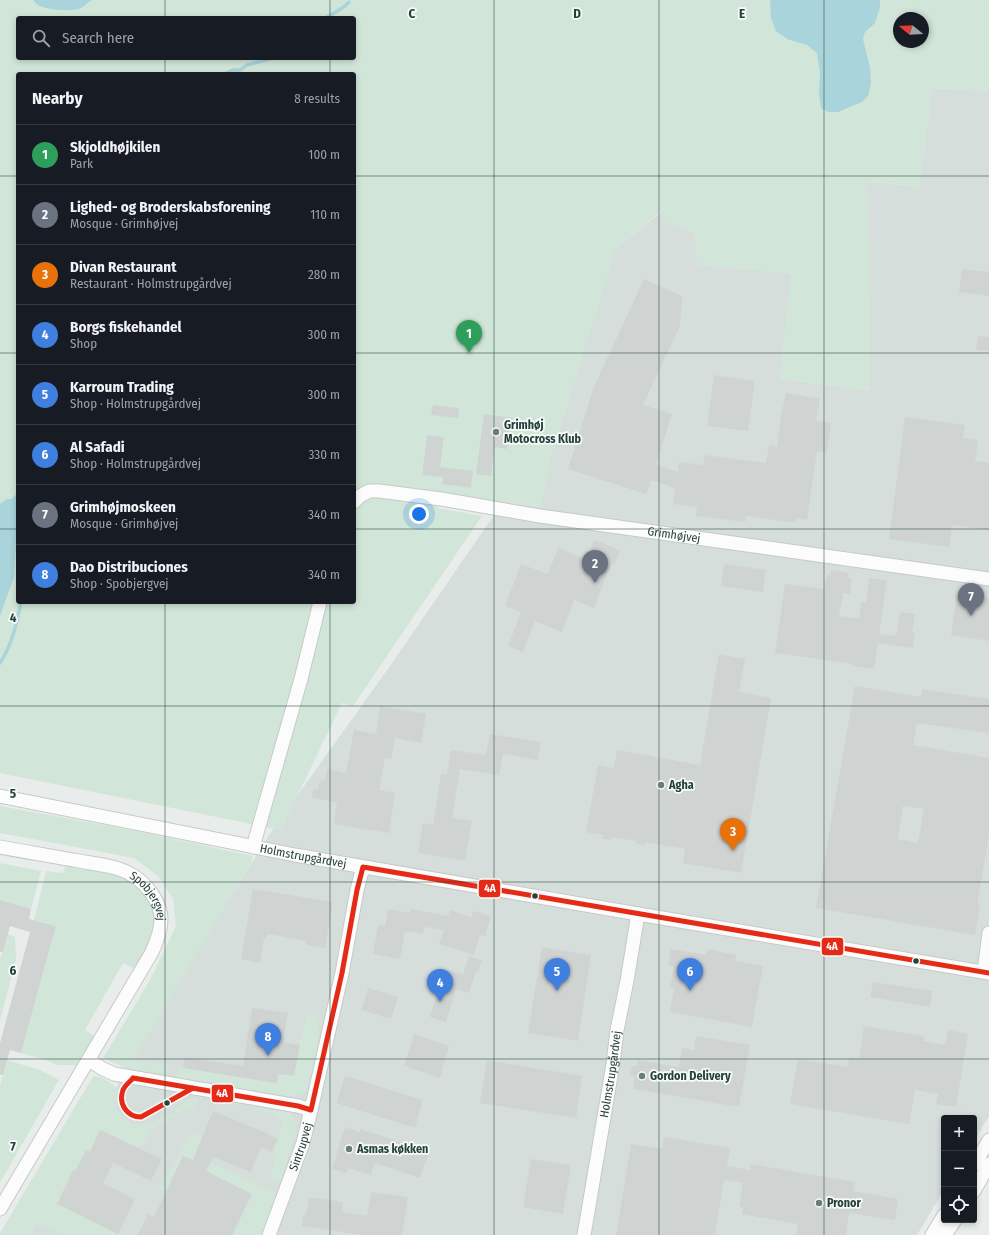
<!DOCTYPE html>
<html lang="en">
<head>
<meta charset="utf-8">
<style>
	:root { --surface:#171b24; --page:#20242c; --text:#f1f3f6; --muted:#9ea1a6; --line:#363941; --accent:#697e78 }
	body { margin:0; font-family:"Fira Sans Condensed",sans-serif; background:var(--page); color:var(--text) }
	.controls { position:absolute; right:12px; bottom:12px; display:grid; overflow:hidden; border-radius:4px; box-shadow:0 2px 6px #0003 }
	.controls button { width:36px; height:36px; display:grid; place-items:center; padding:0; border:0; border-bottom:1px solid var(--line); background:var(--surface); color:var(--text); font:20px sans-serif }
	.compass { position:absolute; left:893px; top:12px; width:36px; height:36px; border-radius:50%; background:var(--surface); box-shadow:0 2px 6px #0003; rotate:288deg }
	.you { position:absolute; left:419px; top:514px; width:14px; height:14px; margin:-10px; border:3px solid #fff; border-radius:50%; background:#1a73e8; box-shadow:0 0 0 6px #1a73e833 }
	.badge { display:grid; place-items:center; width:26px; height:26px; border-radius:50%; background:var(--accent); color:#fff; font-size:13px; font-weight:700 }
	.pin { position:absolute; translate:-50% -33px; filter:drop-shadow(0 1px 2px #0008) }
	.pin::after { content:''; position:absolute; top:21px; width:14px; height:12px; background:inherit; clip-path:polygon(0 0,100% 0,50% 100%) }
	.list { margin:0; padding:0; list-style:none }
	h2 { display:flex; justify-content:space-between; align-items:center; height:52px; margin:0; padding:0 16px; font-size:17px }
	h2 small { font-size:13px; font-weight:400; color:var(--muted) }
	.list li { display:grid; grid-template-columns:26px 1fr auto; gap:12px; align-items:center; box-sizing:border-box; height:60px; padding:0 16px; border-top:1px solid var(--line) }
	.list b { display:block; font-size:15px; white-space:nowrap }
	.list p { margin:0; font-size:13px; white-space:nowrap; color:var(--muted) }
	.list em { font-size:13px; font-style:normal; color:var(--muted) }
	.icon { flex:none; width:22px; height:22px; fill:none; stroke:currentColor; stroke-width:2; stroke-linecap:round; stroke-linejoin:round }
	.map { position:relative; flex:none; width:989px; height:1235px; overflow:hidden }
	.search { position:absolute; background:var(--surface); box-shadow:0 2px 6px #0003; left:16px; top:16px; width:340px; height:44px; display:flex; align-items:center; gap:10px; box-sizing:border-box; padding:0 14px; border-radius:4px; color:var(--muted); font-size:15px }
	.panel { position:absolute; background:var(--surface); box-shadow:0 2px 6px #0003; left:16px; top:72px; width:340px; height:532px; border-radius:4px }
	.map>svg:first-child { display:block }
</style>
</head>
<body>
<div class="map">
<svg width="989" height="1235" viewBox="0 0 989 1235">
	<rect width="100%" height="100%" fill="#e8edeb"/>
	<path fill="#d6dedb" d="M 932,88 L 989,91 L 989,1116 L 974,1141 L 974,1118 L 944,1118 L 944,1190 L 917,1235 L 29,1235 L 191,961 L 269,835 L 390,666 L 501,505 L 616,248 L 665,209 L 662,220 L 695,233 L 698,265 L 792,273 L 780,379 L 869,390 L 867,181 L 919,187 Z"/>
	<path fill="#d1e6d8" fill-rule="evenodd" d="M 0,0 L 989,0 L 989,91 L 932,88 L 919,187 L 867,181 L 870,390 L 780,379 L 791,273 L 698,265 L 695,233 L 662,220 L 664,209 L 616,248 L 551,458 L 545,486 L 540,516 L 441,499 L 437,508 L 482,516 L 353,706 L 342,703 L 281,830 L 0,773 ZM 18,18 L 354,18 L 354,58 L 18,58 ZM 899,18 L 923,18 L 923,42 L 899,42 ZM 18,74 L 354,74 L 354,602 L 18,602 Z
		M 0,806 L 136,831 L 253,856 L 251,863 L 133,1060 L 168,1065 L 166,1076 L 125,1069 L 123,1067 L 103,1058 L 150,980 L 176,926 L 173,899 L 158,876 L 134,858 L 0,833 Z
		M 0,863 L 41,871 L 31,909 L 0,900 Z
		M 65,866 C 97,871 135,870 151,904 C 156,915 157,926 153,937 C 150,948 141,960 136,970 L 123,963 L 85,1030 L 96,1037 L 76,1065 L 57,1065 L 46,1060 L 21,1053 L 56,926 L 34,920 L 46,871 L 61,873 L 64,872 Z
		M 8,934 L 15,937 L 16,960 L 0,1020 L 0,957 L 1,957 Z
		M 308,1016 L 314,1017 L 316,1019 L 319,1042 L 310,1084 L 304,1093 L 293,1096 L 286,1096 L 176,1078 L 178,1067 L 276,1083 L 278,1074 L 294,1076 L 300,1040 Z
		M 7,1060 L 40,1070 L 59,1080 L 0,1183 L 0,1086 Z
		M 94,1076 C 102,1077 112,1082 117,1089 C 117,1094 115,1099 115,1105 C 116,1110 120,1114 124,1118 C 139,1132 155,1121 170,1113 L 172,1115 L 177,1112 L 175,1109 L 193,1098 L 198,1099 C 199,1102 197,1104 194,1105 L 195,1107 L 193,1109 L 189,1107 L 153,1128 L 140,1149 L 100,1130 L 90,1152 L 86,1150 L 76,1170 L 73,1169 L 57,1204 L 120,1235 L 62,1235 L 44,1227 L 35,1224 L 29,1235 L 0,1235 L 0,1233 L 92,1078 Z
		M 257,1107 L 287,1112 C 296,1116 297,1125 295,1134 L 281,1180 L 278,1181 L 270,1177 L 277,1155 L 272,1152 L 283,1123 L 275,1114 L 261,1111 L 256,1109 Z
		M 194,1132 L 202,1137 L 197,1150 L 201,1154 L 200,1158 L 276,1193 L 276,1197 L 263,1235 L 228,1235 L 194,1209 L 235,1229 L 252,1194 L 206,1171 L 208,1167 L 183,1156 L 166,1191 L 159,1188 L 191,1134 Z"/>
	<path fill="#a9d4db" d="M 33,0 L 92,0 C 88,2 85,6 81,8 C 72,12 49,10 40,6 C 37,5 35,2 33,0 Z
		M 770,0 L 880,0 L 880,7 L 875,23 L 865,32 L 863,39 L 870,67 L 871,84 L 868,96 L 862,102 L 838,112 L 828,112 L 821,108 L 819,94 L 820,72 L 817,53 L 807,45 L 787,39 L 776,31 L 771,18 Z
		M 7,499 L 14,499 L 18,502 L 14,577 L 0,616 L 0,504 Z"/>
	<g fill="none" stroke-linecap="round" stroke-linejoin="round">
		<path stroke="#a9d4db" stroke-width="3.5" d="M 326,18 C 335,11 341,11 349,2
			M 224,74 L 233,70 L 240,70 L 247,65 L 273,58
			M 14,499 L 17,496
			M 0,663 C 12,645 17,622 21,602"/>
	</g>
	<path fill="#cfd4d2" fill-rule="evenodd" d="M 962,269 L 989,272 L 989,296 L 959,292 Z
		M 644,279 L 682,296 L 680,326 L 643,405 L 672,414 L 656,465 L 678,472 L 679,462 L 703,465 L 705,455 L 766,463 L 769,445 L 777,447 L 781,416 L 786,393 L 820,399 L 816,421 L 831,423 L 827,453 L 817,451 L 807,520 L 796,518 L 795,523 L 746,516 L 745,522 L 696,516 L 697,507 L 673,504 L 675,488 L 651,480 L 646,494 L 568,469 L 593,389 Z
		M 978,336 L 989,337 L 989,351 L 976,350 Z
		M 714,375 L 755,381 L 748,431 L 707,426 Z
		M 433,405 L 459,408 L 458,418 L 431,415 Z
		M 484,414 L 512,418 L 507,449 L 495,447 L 491,476 L 476,474 Z
		M 905,417 L 965,425 L 963,438 L 978,440 L 975,461 L 989,463 L 989,530 L 952,525 L 949,547 L 889,539 Z
		M 427,435 L 444,437 L 440,467 L 473,471 L 471,488 L 442,484 L 443,477 L 422,475 Z
		M 594,540 L 620,550 L 614,565 L 611,563 L 594,608 L 574,600 L 562,632 L 535,621 L 523,652 L 508,646 L 521,612 L 505,606 L 521,564 L 548,574 L 558,548 L 587,560 Z
		M 724,564 L 766,570 L 763,592 L 721,586 Z
		M 831,570 L 849,573 L 848,578 L 852,579 L 850,594 L 843,593 L 839,616 L 859,619 L 861,602 L 866,603 L 869,578 L 887,580 L 879,634 L 896,636 L 900,612 L 915,614 L 912,632 L 915,632 L 913,648 L 878,643 L 874,669 L 852,666 L 853,664 L 775,653 L 785,584 L 824,589 L 827,575 L 830,575 Z
		M 957,593 L 989,598 L 989,641 L 951,635 Z
		M 719,654 L 745,659 L 739,692 L 771,698 L 741,873 L 683,863 L 685,849 L 645,842 L 645,845 L 635,844 L 636,841 L 612,837 L 611,840 L 602,839 L 603,835 L 586,832 L 598,765 L 614,768 L 617,750 L 700,765 Z
		M 855,686 L 921,697 L 922,689 L 989,699 L 989,733 L 917,723 L 913,745 L 989,758 L 989,835 L 977,905 L 980,905 L 975,935 L 816,908 ZM 903,806 L 924,809 L 918,843 L 898,839 Z
		M 380,706 L 426,714 L 421,743 L 395,738 L 391,759 L 385,758 L 379,790 L 395,793 L 389,833 L 334,824 L 337,802 L 312,798 L 313,789 L 318,790 L 320,780 L 325,781 L 327,769 L 346,773 L 354,730 L 376,734 Z
		M 490,734 L 541,742 L 538,760 L 503,754 L 499,775 L 460,769 L 452,818 L 472,821 L 465,861 L 418,853 L 423,823 L 433,825 L 441,774 L 447,775 L 451,750 L 486,755 Z
		M 253,889 L 333,902 L 325,948 L 306,945 L 307,941 L 267,934 L 266,938 L 264,938 L 260,963 L 241,959 Z
		M 0,900 L 31,909 L 29,919 L 56,926 L 21,1053 L 10,1050 L 3,1075 L 0,1075 L 0,1043 L 30,932 L 10,926 L 3,952 L 0,952 Z
		M 388,909 L 410,913 L 411,909 L 448,916 L 450,910 L 471,917 L 473,911 L 491,916 L 485,936 L 480,935 L 474,955 L 439,944 L 444,930 L 424,927 L 423,934 L 405,931 L 400,959 L 373,954 L 378,925 L 385,926 Z
		M 542,947 L 591,955 L 578,1041 L 528,1033 Z
		M 671,949 L 706,955 L 708,949 L 736,955 L 735,961 L 763,966 L 752,1027 L 670,1012 L 674,988 L 670,988 L 674,966 L 668,965 Z
		M 469,956 L 482,960 L 478,971 L 476,971 L 469,993 L 456,989 L 446,1022 L 430,1017 L 445,969 L 463,975 Z
		M 873,982 L 932,991 L 930,1007 L 870,997 Z
		M 368,988 L 398,997 L 391,1019 L 361,1010 Z
		M 252,1008 L 288,1013 L 283,1042 L 300,1045 L 294,1076 L 278,1074 L 277,1083 L 183,1068 L 185,1057 L 243,1066 Z
		M 864,1026 L 924,1036 L 923,1041 L 945,1045 L 948,1030 L 968,1034 L 956,1107 L 936,1104 L 938,1094 L 915,1090 L 909,1124 L 790,1104 L 798,1059 L 848,1067 L 849,1057 L 859,1059 Z
		M 414,1034 L 449,1046 L 440,1078 L 404,1066 Z
		M 696,1036 L 750,1045 L 739,1107 L 633,1089 L 635,1076 L 630,1075 L 632,1066 L 637,1066 L 638,1060 L 679,1067 L 682,1048 L 694,1050 Z
		M 487,1060 L 582,1076 L 576,1118 L 480,1103 Z
		M 345,1076 L 423,1100 L 415,1128 L 336,1103 Z
		M 213,1111 L 267,1133 L 266,1134 L 278,1139 L 272,1152 L 261,1147 L 251,1172 L 213,1157 L 206,1171 L 252,1194 L 232,1235 L 138,1235 L 148,1214 L 154,1217 L 183,1156 L 193,1160 Z
		M 345,1127 L 360,1132 L 360,1129 L 429,1151 L 420,1178 L 375,1163 L 371,1175 L 348,1168 L 347,1173 L 332,1169 Z
		M 100,1130 L 162,1159 L 151,1181 L 113,1163 L 103,1183 L 135,1199 L 118,1234 L 57,1204 L 74,1169 L 76,1170 L 86,1150 L 90,1152 Z
		M 664,1137 L 730,1148 L 727,1166 L 750,1170 L 751,1164 L 855,1182 L 853,1191 L 898,1199 L 895,1220 L 849,1213 L 846,1235 L 796,1235 L 798,1224 L 742,1214 L 743,1207 L 739,1207 L 743,1183 L 724,1180 L 715,1235 L 616,1235 L 631,1144 L 662,1149 Z
		M 531,1159 L 571,1165 L 563,1214 L 523,1207 Z
		M 371,1192 L 408,1197 L 402,1235 L 362,1235 L 302,1226 L 303,1215 L 306,1215 L 309,1197 L 343,1202 L 342,1212 L 367,1216 Z"/>
	<g fill="none" stroke-linecap="round" stroke-linejoin="round">
		<g stroke="#c5cac8" stroke-width="15">
			<g id="minor">
				<path id="s1" d="M 354,502 L 360,496 L 369,491 L 379,491 L 441,499 L 540,516 L 989,579"/>
				<path id="s2" d="M 0,796 L 295,855 L 638,914 L 989,973"/>
				<path id="s3" d="M 0,847 C 26,852 52,856 79,861 C 95,864 118,866 132,875 C 146,883 161,902 161,919 C 161,931 157,941 152,952 L 0,1209"/>
				<path d="M 253,847 L 301,679 L 320,602"/>
				<path d="M 984,972 L 989,933"/>
				<path d="M 89,1060 L 103,1069 L 114,1074 L 298,1106 L 311,1110"/>
				<path d="M 974,1165 L 989,1140"/>
				<path d="M 974,1191 L 989,1164"/>
				<path id="s4" d="M 269,1235 L 303,1143 L 311,1110 L 342,973 L 357,890 L 363,867"/>
				<path id="s5" d="M 584,1235 L 613,1064 L 617,1030 L 627,981 L 638,914"/>
				<path d="M 932,1235 L 944,1215"/>
				<path d="M 945,1235 L 955,1220"/>
			</g>
		</g>
		<use href="#minor" stroke="#fcfcfc" stroke-width="13"/>
		<g stroke="#f7fbf9" stroke-width="8">
			<path id="bus-1" d="M 363,867 L 989,973
				M 133,1078 L 298,1106 L 311,1110
				M 133,1078 C 130,1082 125,1085 123,1090 C 118,1104 127,1117 141,1117 L 193,1088
				M 311,1110 L 342,973 L 357,890 L 363,867"/>
		</g>
		<use href="#bus-1" stroke="#e52b18" stroke-width="5"/>
	</g>
	<path fill="none" stroke="#24423a" stroke-width="1" stroke-opacity="0.55" d="M 165,0 L 165,18M 330,0 L 330,18M 494,0 L 494,1235M 659,0 L 659,1235M 824,0 L 824,1235M 165,58 L 165,74M 330,58 L 330,74M 0,176 L 18,176M 354,176 L 989,176M 0,353 L 18,353M 354,353 L 989,353M 0,529 L 18,529M 354,529 L 989,529M 165,602 L 165,1235M 330,602 L 330,1235M 0,706 L 989,706M 0,882 L 989,882M 0,1059 L 989,1059"/>
	<g fill="#697e78" stroke="#f7fbf9" stroke-width="1.5">
		<circle cx="496" cy="432" r="4"/>
		<circle cx="661" cy="785" r="4"/>
		<circle cx="642" cy="1076" r="4"/>
		<circle cx="349" cy="1149" r="4"/>
		<circle cx="819" cy="1203" r="4"/>
	</g>
	<g fill="#24423a" stroke="#f7fbf9" stroke-width="1.5">
		<circle cx="535" cy="896" r="3.5"/>
		<circle cx="916" cy="961" r="3.5"/>
		<circle cx="167" cy="1103" r="3.5"/>
	</g>
	<g text-anchor="middle" dominant-baseline="central" stroke-width="3.5" stroke-linejoin="round" paint-order="stroke">
		<g font-size="12" font-weight="bold" fill="#24423a" stroke="#f7fbf9" text-anchor="start">
			<text x="504" y="425">Grimhøj<tspan x="504" dy="14">Motocross Klub</tspan></text>
			<text x="669" y="785">Agha</text>
			<text x="650" y="1076">Gordon Delivery</text>
			<text x="357" y="1149">Asmas køkken</text>
			<text x="827" y="1203">Pronor</text>
		</g>
		<g font-size="12" fill="#24423a" stroke="#f7fbf9">
			<text stroke="none"><textPath href="#s1" startOffset="327">Grimhøjvej</textPath></text>
			<text stroke="none"><textPath href="#s2" startOffset="309">Holmstrupgårdvej</textPath></text>
			<text stroke="none"><textPath href="#s3" startOffset="163">Spobjergvej</textPath></text>
			<text stroke="none"><textPath href="#s5" startOffset="163">Holmstrupgårdvej</textPath></text>
			<text stroke="none"><textPath href="#s4" startOffset="94">Sintrupvej</textPath></text>
		</g>
	</g>
	<g font-size="13" text-anchor="middle" font-weight="bold" fill="#24423a" stroke="#f7fbf9" stroke-width="3.5" stroke-linejoin="round" paint-order="stroke">
		<text x="412" y="18">C</text>
		<text x="577" y="18">D</text>
		<text x="742" y="18">E</text>
		<text x="13" y="622">4</text>
		<text x="13" y="798">5</text>
		<text x="13" y="975">6</text>
		<text x="13" y="1151">7</text>
	</g>
	<g stroke="#f7fbf9" stroke-width="1.5">
		<rect x="478" y="879" width="23" height="19" rx="4" fill="#e52b18"/>
		<rect x="821" y="937" width="23" height="19" rx="4" fill="#e52b18"/>
		<rect x="211" y="1084" width="23" height="19" rx="4" fill="#e52b18"/>
	</g>
	<g font-size="11" text-anchor="middle" font-weight="bold" fill="#fff">
		<text x="490" y="892">4A</text>
		<text x="832" y="950">4A</text>
		<text x="222" y="1097">4A</text>
	</g>
</svg>
<div class="controls">
<button>+</button>
<button>−</button>
<button><svg class="icon" aria-label="locate" viewBox="0 0 24 24"><circle cx="12" cy="12" r="6"/><path d="M12 2v4M12 18v4M2 12h4M18 12h4"/></svg></button>
</div>
<svg class="compass" viewBox="-18 -18 36 36"><path d="M0-13l5 13h-10z" fill="#e53935"/><path d="M0 13l5-13h-10z" fill="#9ea1a6"/></svg>
<div class="you"></div>
<div class="pin badge" style="left:469px;top:353px;background:#2e9e5b">1</div>
<div class="pin badge" style="left:595px;top:583px;background:#6b7280">2</div>
<div class="pin badge" style="left:733px;top:851px;background:#e8710a">3</div>
<div class="pin badge" style="left:440px;top:1002px;background:#3f7fe0">4</div>
<div class="pin badge" style="left:557px;top:991px;background:#3f7fe0">5</div>
<div class="pin badge" style="left:690px;top:991px;background:#3f7fe0">6</div>
<div class="pin badge" style="left:971px;top:616px;background:#6b7280">7</div>
<div class="pin badge" style="left:268px;top:1056px;background:#3f7fe0">8</div>
<div class="search"><svg class="icon" aria-label="search" viewBox="0 0 24 24"><circle cx="10" cy="10" r="6"/><path d="M15 15l6 6"/></svg>Search here</div>
<section class="panel">
<h2>Nearby<small>8 results</small></h2>
<ul class="list">
<li><span class="badge" style="background:#2e9e5b">1</span><div><b>Skjoldhøjkilen</b><p>Park</p></div><em>100 m</em></li>
<li><span class="badge" style="background:#6b7280">2</span><div><b>Lighed- og Broderskabsforening</b><p>Mosque · Grimhøjvej</p></div><em>110 m</em></li>
<li><span class="badge" style="background:#e8710a">3</span><div><b>Divan Restaurant</b><p>Restaurant · Holmstrupgårdvej</p></div><em>280 m</em></li>
<li><span class="badge" style="background:#3f7fe0">4</span><div><b>Borgs fiskehandel</b><p>Shop</p></div><em>300 m</em></li>
<li><span class="badge" style="background:#3f7fe0">5</span><div><b>Karroum Trading</b><p>Shop · Holmstrupgårdvej</p></div><em>300 m</em></li>
<li><span class="badge" style="background:#3f7fe0">6</span><div><b>Al Safadi</b><p>Shop · Holmstrupgårdvej</p></div><em>330 m</em></li>
<li><span class="badge" style="background:#6b7280">7</span><div><b>Grimhøjmoskeen</b><p>Mosque · Grimhøjvej</p></div><em>340 m</em></li>
<li><span class="badge" style="background:#3f7fe0">8</span><div><b>Dao Distribuciones</b><p>Shop · Spobjergvej</p></div><em>340 m</em></li>
</ul>
</section>
</div>
</body>
</html>
